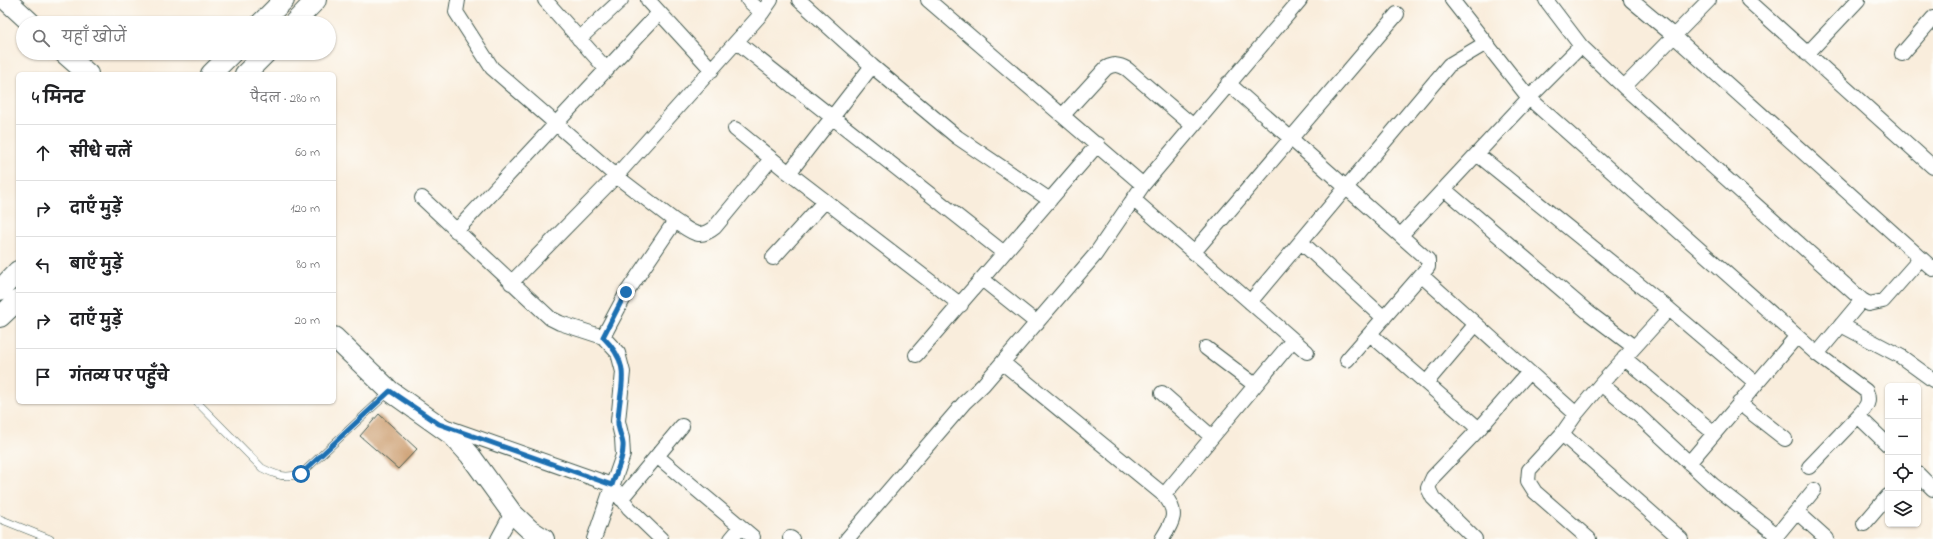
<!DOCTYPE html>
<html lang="hi">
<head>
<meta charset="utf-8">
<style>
	:root { --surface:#fff; --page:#f6f6f6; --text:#202124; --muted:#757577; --line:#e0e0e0 }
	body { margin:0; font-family:"Indie Flower","Playpen Sans Deva",sans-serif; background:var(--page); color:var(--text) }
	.controls { position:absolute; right:12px; bottom:12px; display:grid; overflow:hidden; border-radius:6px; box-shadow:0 1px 3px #0004 }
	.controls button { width:36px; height:36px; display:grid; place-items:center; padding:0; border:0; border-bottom:1px solid var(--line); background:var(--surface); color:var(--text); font:20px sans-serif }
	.stop { position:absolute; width:12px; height:12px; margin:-9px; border:3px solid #1f6fb2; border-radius:50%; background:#fff }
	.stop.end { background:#1f6fb2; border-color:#fff; box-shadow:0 1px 4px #0008 }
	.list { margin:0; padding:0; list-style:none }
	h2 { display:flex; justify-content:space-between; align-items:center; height:52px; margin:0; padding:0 16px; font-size:17px }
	h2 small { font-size:13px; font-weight:400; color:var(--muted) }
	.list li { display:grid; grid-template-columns:26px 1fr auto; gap:12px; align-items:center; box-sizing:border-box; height:56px; padding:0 16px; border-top:1px solid var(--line) }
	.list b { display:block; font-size:15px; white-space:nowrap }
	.list em { font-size:13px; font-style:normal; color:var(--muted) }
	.icon { flex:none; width:22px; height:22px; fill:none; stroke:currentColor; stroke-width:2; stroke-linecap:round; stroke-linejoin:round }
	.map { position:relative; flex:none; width:1933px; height:539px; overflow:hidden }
	.search { position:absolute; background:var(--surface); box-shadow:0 1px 3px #0004; left:16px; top:16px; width:320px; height:44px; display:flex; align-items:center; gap:10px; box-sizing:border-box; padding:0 14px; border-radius:22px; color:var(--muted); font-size:15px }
	.panel { position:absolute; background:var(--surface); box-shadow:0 1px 3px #0004; left:16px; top:72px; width:320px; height:332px; border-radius:6px }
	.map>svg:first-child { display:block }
</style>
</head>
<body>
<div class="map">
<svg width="1933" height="539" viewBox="0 0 1933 539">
	<rect width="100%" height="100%" fill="#fdfcf7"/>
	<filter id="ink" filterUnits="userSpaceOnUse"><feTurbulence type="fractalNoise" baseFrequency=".025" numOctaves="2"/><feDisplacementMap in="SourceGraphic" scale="8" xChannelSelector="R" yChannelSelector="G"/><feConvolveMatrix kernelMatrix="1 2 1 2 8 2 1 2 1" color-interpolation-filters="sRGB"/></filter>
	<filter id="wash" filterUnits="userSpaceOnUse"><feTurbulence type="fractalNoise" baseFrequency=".012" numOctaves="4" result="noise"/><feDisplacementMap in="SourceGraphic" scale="16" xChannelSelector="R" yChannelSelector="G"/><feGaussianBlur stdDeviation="0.9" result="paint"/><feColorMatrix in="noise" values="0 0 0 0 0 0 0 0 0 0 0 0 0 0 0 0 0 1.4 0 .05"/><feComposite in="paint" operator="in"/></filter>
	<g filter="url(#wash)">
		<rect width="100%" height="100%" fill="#f9eddc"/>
		<g id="blocks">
			<path fill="#cb9b6d" d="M 379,414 L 417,449 L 398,469 L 360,436 Z"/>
		</g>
	</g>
	<g filter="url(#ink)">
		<use href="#blocks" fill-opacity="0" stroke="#40574d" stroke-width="1"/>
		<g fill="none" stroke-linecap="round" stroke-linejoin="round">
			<g stroke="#40574d" stroke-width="8">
				<path id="lane" d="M 197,402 L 262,468 C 278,476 284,478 301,474 L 388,393
					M 0,519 L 50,539"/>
			</g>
			<g stroke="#40574d" stroke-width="16">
				<path id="street" d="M 458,0 L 456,12 L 492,68 L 616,176 L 675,221
					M 545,0 L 607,70
					M 648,0 L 712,70
					M 748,0 L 762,13 L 771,0
					M 799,0 L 872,66 L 957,137 L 1050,200
					M 928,0 L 1143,185
					M 1452,0 L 1529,98 L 1817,354 L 1866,391 C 1871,402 1866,407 1858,416 L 1888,445
					M 1546,0 L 1581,46 L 1624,87 L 1862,300 L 1869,304 L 1883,301 L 1921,258
					M 1631,0 L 1674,36 L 1933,269
					M 1748,0 L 1933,167
					M 579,39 L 621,0
					M 737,42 L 1004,253
					M 1807,54 L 1858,0
					M 1902,54 L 1933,18
					M 1228,83 L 1428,260 L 1428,267 L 1347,360
					M 1624,87 L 1709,0
					M 1063,115 L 1106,68 C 1114,64 1118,64 1127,69 L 1192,125
					M 735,129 L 789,173 L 961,305
					M 1477,154 L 1669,309
					M 789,173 L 872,66
					M 1444,189 L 1589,313 L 1634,347
					M 422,198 L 550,318 L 560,323 L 603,337
					M 1133,199 L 1307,352
					M 456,231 L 659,13
					M 1401,235 L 1529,98 L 1581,46
					M 1301,242 L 1384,318
					M 1194,252 L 1397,14
					M 773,258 L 825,201
					M 1421,275 L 1576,414 L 1562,434 L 1681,539
					M 982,279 L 1037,323
					M 511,283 L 616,176 L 762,13
					M 1250,302 L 1449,65 L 1486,43
					M 1841,325 L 1900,356 L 1933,380
					M 1370,334 L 1479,429
					M 1206,348 L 1255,385
					M 1817,354 L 1862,300
					M 916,355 L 1098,144
					M 1624,358 L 1714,433
					M 1003,363 L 1164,495
					M 1426,383 L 1476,324
					M 1601,384 L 1669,309 L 1756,383
					M 1162,393 L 1212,437
					M 1739,403 L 1785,439
					M 1576,414 L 1601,384 L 1637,414 L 1713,485 L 1777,535 L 1774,539
					M 447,427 L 612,485 L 629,508 L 661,539
					M 1562,434 L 1529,470 L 1528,481 L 1535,492 L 1589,539
					M 658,457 L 753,537
					M 1689,463 L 1797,336
					M 1809,467 L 1858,416
					M 1918,474 L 1933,489
					M 621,499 L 682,426
					M 1797,512 L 1827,539
					M 1864,524 L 1888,496
					M 1777,535 L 1814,490
					M 790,538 L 792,539
					M 498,539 L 512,513
					M 594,539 L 623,455 L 622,438 L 618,421 L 623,372 L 618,353 L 603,337 L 627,292 L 675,221 C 691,231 698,241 715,227 L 771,159
					M 731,539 L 741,527
					M 847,539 L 964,403 L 983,385 L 1095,255 L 1143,185 L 1300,0
					M 1162,539 C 1173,522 1179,512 1164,495 L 1293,340
					M 1475,539 L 1433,498 L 1428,488 L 1433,477 L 1479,429 L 1529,372"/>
			</g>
			<g stroke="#40574d" stroke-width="22">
				<path id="secondary" d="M 6,0 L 31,23
					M 261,23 L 284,0
					M 294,23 L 316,0
					M 64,53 L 88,74
					M 211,74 L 232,53
					M 245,74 L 266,53
					M 0,290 L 18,271
					M 0,317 L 18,300
					M 334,337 L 390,391 L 452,435 L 470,455 L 512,513 L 530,530 L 544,539"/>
			</g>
			<use href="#lane" stroke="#fff" stroke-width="7"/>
			<use href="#street" stroke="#fff" stroke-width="14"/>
			<use href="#secondary" stroke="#fff" stroke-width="20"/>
		</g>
	</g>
	<g fill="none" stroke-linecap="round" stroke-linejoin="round" filter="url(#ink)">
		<path stroke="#1f6fb2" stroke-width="5" d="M 301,474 L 390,391 L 439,424 L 612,485 C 616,472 624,458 623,444 C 622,436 617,428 618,420 C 620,383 633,367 603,337 L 626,292"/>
	</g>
</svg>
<div class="controls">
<button>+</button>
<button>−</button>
<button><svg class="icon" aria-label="locate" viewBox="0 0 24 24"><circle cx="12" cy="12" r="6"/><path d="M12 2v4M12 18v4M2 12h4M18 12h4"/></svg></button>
<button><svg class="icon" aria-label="layers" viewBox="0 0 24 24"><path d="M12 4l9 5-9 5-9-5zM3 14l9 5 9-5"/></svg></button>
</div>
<div class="stop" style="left:301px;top:474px"></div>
<div class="stop end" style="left:626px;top:292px"></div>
<div class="search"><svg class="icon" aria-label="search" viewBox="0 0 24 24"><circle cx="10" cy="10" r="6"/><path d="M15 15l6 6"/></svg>यहाँ खोजें</div>
<section class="panel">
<h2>4 मिनट<small>पैदल · 280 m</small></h2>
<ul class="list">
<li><svg class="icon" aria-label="ahead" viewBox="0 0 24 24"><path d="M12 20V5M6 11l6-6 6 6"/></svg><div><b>सीधे चलें</b></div><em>60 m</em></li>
<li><svg class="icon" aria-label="right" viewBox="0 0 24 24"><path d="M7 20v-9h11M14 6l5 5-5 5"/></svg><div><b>दाएँ मुड़ें</b></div><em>120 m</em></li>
<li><svg class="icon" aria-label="left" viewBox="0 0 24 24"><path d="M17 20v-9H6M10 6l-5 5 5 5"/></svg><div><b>बाएँ मुड़ें</b></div><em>80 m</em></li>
<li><svg class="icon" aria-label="right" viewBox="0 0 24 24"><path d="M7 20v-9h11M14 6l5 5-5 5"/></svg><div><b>दाएँ मुड़ें</b></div><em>20 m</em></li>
<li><svg class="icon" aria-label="arrive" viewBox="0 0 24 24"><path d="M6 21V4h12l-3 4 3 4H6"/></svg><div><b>गंतव्य पर पहुँचे</b></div></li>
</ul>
</section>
</div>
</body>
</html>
